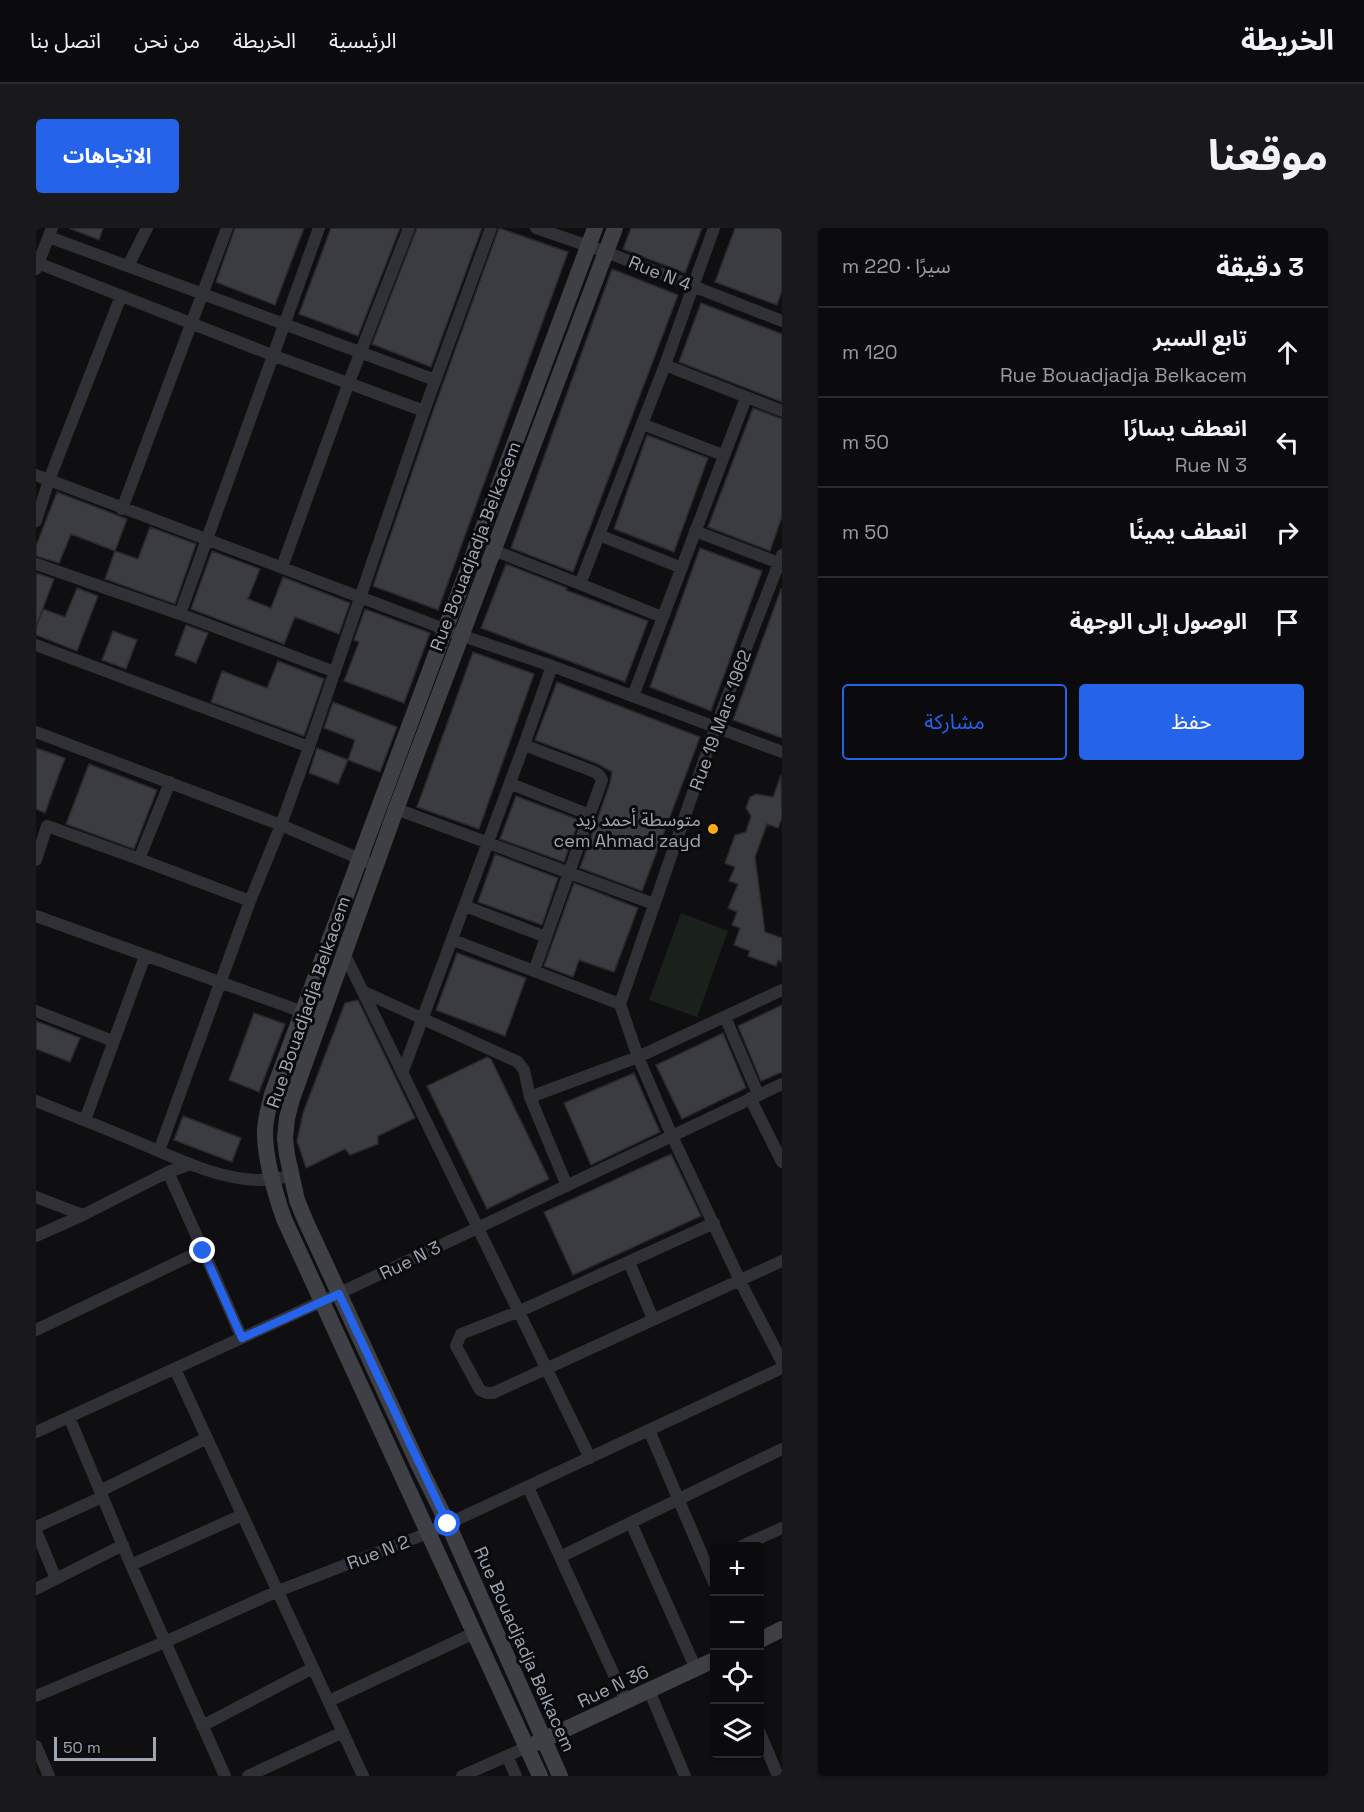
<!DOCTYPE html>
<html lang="ar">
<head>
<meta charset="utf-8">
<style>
	:root { --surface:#0b0b0d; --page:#19191b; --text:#f1f3f6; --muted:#9a9b9d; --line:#2b2b2e; --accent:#2563eb }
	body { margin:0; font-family:"Space Grotesk","Noto Sans Arabic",sans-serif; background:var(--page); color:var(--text); direction:rtl }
	.controls { position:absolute; right:18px; bottom:18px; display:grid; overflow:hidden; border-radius:6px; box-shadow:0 2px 4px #0004 }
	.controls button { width:54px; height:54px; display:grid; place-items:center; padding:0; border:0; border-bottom:2px solid var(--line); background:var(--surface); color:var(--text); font:30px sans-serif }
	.scale { position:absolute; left:18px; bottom:15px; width:102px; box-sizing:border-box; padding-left:6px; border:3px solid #9ea6b3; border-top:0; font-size:16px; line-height:21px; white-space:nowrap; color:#9ea6b3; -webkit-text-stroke:4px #0a0a0c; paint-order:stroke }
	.stop { position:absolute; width:18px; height:18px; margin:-14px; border:4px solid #2563eb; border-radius:50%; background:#fff }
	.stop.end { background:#2563eb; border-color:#fff; box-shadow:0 2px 6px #0008 }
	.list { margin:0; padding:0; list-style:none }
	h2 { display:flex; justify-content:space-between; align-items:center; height:78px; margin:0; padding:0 24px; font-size:26px }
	h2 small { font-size:20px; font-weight:400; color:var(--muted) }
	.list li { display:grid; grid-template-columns:39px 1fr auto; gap:18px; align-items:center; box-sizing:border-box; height:90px; padding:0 24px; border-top:2px solid var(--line) }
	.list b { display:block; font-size:22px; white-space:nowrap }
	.list p { margin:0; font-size:20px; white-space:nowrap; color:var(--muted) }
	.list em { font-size:20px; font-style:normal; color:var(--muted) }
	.actions { display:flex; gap:12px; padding:18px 24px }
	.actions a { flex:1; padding:14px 0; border:2px solid var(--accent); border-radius:6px; text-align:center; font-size:21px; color:var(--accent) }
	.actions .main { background:var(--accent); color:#fff }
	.icon { flex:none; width:33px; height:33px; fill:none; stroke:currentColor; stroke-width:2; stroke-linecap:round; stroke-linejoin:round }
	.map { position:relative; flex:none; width:746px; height:1548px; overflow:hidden; direction:ltr; border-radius:6px }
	header { display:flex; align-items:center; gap:36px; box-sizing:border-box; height:84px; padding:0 30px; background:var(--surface); border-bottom:2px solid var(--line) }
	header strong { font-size:28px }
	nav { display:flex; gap:33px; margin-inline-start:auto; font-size:21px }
	.intro { display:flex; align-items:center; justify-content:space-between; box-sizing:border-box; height:144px; padding:0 36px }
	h1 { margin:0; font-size:42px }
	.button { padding:15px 27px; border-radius:6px; background:var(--accent); color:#fff; font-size:21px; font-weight:700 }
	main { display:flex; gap:36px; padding:0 36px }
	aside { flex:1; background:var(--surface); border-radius:6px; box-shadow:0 2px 4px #0004 }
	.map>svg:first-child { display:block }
</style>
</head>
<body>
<header>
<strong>الخريطة</strong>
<nav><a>الرئيسية</a><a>الخريطة</a><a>من نحن</a><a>اتصل بنا</a></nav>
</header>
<div class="intro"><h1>موقعنا</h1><a class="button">الاتجاهات</a></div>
<main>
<aside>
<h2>3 دقيقة<small>سيرًا · 220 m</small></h2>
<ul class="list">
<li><svg class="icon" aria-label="ahead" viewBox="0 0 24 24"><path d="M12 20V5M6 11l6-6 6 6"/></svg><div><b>تابع السير</b><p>Rue Bouadjadja Belkacem</p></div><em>120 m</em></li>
<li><svg class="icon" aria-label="left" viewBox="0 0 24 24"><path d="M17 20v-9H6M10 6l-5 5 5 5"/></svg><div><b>انعطف يسارًا</b><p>Rue N 3</p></div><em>50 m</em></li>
<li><svg class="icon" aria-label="right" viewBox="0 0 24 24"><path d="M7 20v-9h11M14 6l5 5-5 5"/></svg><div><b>انعطف يمينًا</b></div><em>50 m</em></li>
<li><svg class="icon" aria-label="arrive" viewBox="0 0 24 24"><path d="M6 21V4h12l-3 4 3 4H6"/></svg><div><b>الوصول إلى الوجهة</b></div></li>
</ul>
<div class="actions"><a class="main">حفظ</a><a>مشاركة</a></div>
</aside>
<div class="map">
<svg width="746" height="1548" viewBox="0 0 746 1548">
	<rect width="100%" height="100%" fill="#0f0f11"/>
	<path fill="#19211a" d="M 645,685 L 692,703 L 661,789 L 613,772 Z"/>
	<path fill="#3b3c41" stroke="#29292d" stroke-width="1.5" d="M 33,0 L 67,0 L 63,12 Z
		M 199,0 L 268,0 L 239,77 L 180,54 Z
		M 295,0 L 364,0 L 322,108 L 263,86 Z
		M 381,0 L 446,0 L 395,139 L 336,116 Z
		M 463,0 L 532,24 L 402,382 L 337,358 L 396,186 Z
		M 595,0 L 666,0 L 649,45 L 587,21 Z
		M 699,0 L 746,0 L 746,63 L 741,77 L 679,54 Z
		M 576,41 L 642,67 L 537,344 L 475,320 Z
		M 665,75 L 746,106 L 746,174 L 643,134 Z
		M 717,180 L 746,191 L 746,289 L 734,323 L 672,299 Z
		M 611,207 L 672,230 L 638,324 L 578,301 Z
		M 21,264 L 91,291 L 79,323 L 35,306 L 23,335 L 0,328 L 0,318 Z
		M 114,299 L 160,316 L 139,376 L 69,351 L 79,323 L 102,331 Z
		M 664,320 L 726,343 L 675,483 L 614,459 Z
		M 176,323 L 224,341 L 212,371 L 235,380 L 247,349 L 314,375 L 303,406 L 259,389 L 248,416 L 155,381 Z
		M 470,336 L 531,360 L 530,362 L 612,393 L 589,454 L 445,400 Z
		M 0,345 L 18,351 L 1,396 L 0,396 Z
		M 41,360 L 62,368 L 41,423 L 0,407 L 0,399 L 7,381 L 29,389 Z
		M 745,361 L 746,361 L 746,510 L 697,492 Z
		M 329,381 L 394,405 L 368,475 L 308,453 L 323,414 L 318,412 Z
		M 150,397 L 172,405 L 160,435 L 139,427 Z
		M 77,403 L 101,412 L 90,441 L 66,432 Z
		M 437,424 L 498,446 L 443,601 L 381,579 Z
		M 242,433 L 288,451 L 268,508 L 175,474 L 186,443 L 231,460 Z
		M 521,454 L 664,509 L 606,663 L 544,640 L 574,555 L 576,544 L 562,536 L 499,512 Z
		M 297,474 L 361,499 L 344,544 L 312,532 L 319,512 L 288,500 Z
		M 0,520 L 29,530 L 9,585 L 0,581 Z
		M 281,520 L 312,532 L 302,556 L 273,545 Z
		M 53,536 L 121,562 L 98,621 L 30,596 Z
		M 745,547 L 746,590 L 742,600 L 731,596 L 719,629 L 729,704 L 746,710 L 746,734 L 742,732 L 740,738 L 712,728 L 714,723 L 698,717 L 704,700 L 696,697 L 701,684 L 692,680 L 702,656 L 693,653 L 699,639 L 689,635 L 699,607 L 710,604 L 715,588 L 710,580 L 714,569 L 720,566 L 737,569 Z
		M 480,568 L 543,592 L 528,634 L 464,611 Z
		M 459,626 L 522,650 L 506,697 L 442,674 Z
		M 538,655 L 602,680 L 578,744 L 543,732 L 537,749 L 508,738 Z
		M 421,725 L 490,750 L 469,808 L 400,782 Z
		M 322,772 L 379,890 L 342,908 L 342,916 L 314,927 L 309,921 L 270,940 L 261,913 L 267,885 L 309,775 Z
		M 746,777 L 746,844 L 725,853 L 702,798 Z
		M 218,785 L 249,796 L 223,864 L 193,852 Z
		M 0,793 L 44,810 L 34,834 L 0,821 Z
		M 687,805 L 710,860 L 646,891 L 620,837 Z
		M 451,829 L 455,831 L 513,951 L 451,981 L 391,858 Z
		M 598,845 L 624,904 L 555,937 L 528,875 Z
		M 147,888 L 205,910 L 196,934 L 138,912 Z
		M 635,926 L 665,988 L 537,1047 L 508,984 Z"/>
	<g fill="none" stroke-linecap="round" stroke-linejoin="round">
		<path stroke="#303136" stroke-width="12" d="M 500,0 L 570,24 L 746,93
			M 13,9 L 399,152
			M 2,35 L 236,127 L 388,183
			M 92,38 L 111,0
			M 0,41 L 16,0
			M 629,137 L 746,183
			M 606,196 L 687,227
			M 0,247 L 427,408 L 516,438 L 746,524
			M 86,281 L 191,0
			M 0,293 L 13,252 L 85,68
			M 659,303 L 743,335
			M 563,307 L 646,340
			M 457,322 L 544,356 L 629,137 L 678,0
			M 746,327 L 680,498 L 584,776 L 602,829 L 636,908 L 708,1061 L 746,1134
			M 0,336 L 144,386 L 299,444
			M 246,339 L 313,154 L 373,0
			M 544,356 L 626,389
			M 144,386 L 283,0
			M 0,417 L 273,519
			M 597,468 L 710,170
			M 0,504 L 245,597 L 331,634
			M 475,556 L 554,587
			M 360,581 L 618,676
			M 103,631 L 134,554
			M 0,632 L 11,598 L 103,631 L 214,673
			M 429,678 L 510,709
			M 0,688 L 267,784
			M 417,712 L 584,776
			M 308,725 L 554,1230
			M 498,743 L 566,552 L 564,548 L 559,544 L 488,517 L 516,438
			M 328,764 L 482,834 L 488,842 L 494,869 L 531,958
			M 0,783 L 77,813
			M 689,789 L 722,866
			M 367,843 L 488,517
			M 494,869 L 602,829 L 746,762
			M 714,870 L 746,934
			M 0,873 C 33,886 66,899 99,913 C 138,929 180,951 222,952 C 233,952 244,950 255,948
			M 49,892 L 109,728
			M 123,923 L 214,673 L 245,597 L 273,519 L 388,183 L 455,0
			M 132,944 L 167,1022
			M 0,969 L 47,987 L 132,944 L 155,936
			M 678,995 L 484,1083 L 425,1106 L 420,1118 L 444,1162 L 451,1165 L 457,1165 L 746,1033
			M 0,1008 L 47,987
			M 593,1034 L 617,1091
			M 0,1102 L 167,1022 L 206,1110
			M 139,1141 L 327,1548
			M 33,1189 L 95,1337 L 189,1548
			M 613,1202 L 678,1355
			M 0,1204 L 291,1071 L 746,856
			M 492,1259 L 590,1473
			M 64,1263 L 171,1210
			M 595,1295 L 660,1441
			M 0,1299 L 66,1269
			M 0,1303 L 20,1351
			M 706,1318 L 746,1300
			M 524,1329 L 746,1221
			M 95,1337 L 206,1287
			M 0,1361 L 87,1317
			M 613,1462 L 649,1548
			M 0,1468 L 129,1414 L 242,1363 L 392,1305 L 746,1140
			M 293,1473 L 438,1405
			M 166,1498 L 277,1440
			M 724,1505 L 742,1548
			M 0,1518 L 13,1548
			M 471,1528 L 480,1548
			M 212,1548 L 307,1504
			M 426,1548 L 491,1519"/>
		<path stroke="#3e4046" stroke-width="16" d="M 724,1412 L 746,1401
			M 500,1515 L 678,1432
			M 504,1548 L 248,991 C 239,965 230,936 229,908 C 228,894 233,879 236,866 L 559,0
			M 524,1548 L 412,1296 L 384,1240 L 270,994 L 261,972 L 251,927 L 249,911 L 251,890 L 256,871 L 360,581 L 579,0"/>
	</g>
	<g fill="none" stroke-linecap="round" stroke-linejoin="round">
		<path stroke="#2563eb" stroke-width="8" d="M 167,1023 L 206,1110 L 303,1066 L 412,1296"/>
	</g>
	<circle fill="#ffaa19" stroke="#0a0a0c" stroke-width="2" cx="677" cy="601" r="6"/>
	<g text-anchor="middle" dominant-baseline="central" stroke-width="6" stroke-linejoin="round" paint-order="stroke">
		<g font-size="18" fill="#9ea6b3" stroke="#0a0a0c">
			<text transform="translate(624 45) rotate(22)">Rue N 4</text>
			<text transform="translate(439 318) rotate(-69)">Rue Bouadjadja Belkacem</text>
			<text transform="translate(684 492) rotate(-70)">Rue 19 Mars 1962</text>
			<text transform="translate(272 774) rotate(-71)">Rue Bouadjadja Belkacem</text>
			<text transform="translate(374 1032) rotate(-26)">Rue N 3</text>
			<text transform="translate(342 1324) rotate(-21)">Rue N 2</text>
			<text transform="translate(489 1421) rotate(66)">Rue Bouadjadja Belkacem</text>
			<text transform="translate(577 1458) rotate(-25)">Rue N 36</text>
		</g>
		<g font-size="18" fill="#9ea6b3" stroke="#0a0a0c" text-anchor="end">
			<text x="665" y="591">متوسطة أحمد زيد<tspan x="665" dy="21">cem Ahmad zayd</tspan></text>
		</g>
	</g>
</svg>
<div class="controls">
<button>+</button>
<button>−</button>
<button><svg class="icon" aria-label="locate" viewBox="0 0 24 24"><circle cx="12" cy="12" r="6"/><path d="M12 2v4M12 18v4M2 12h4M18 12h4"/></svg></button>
<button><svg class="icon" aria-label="layers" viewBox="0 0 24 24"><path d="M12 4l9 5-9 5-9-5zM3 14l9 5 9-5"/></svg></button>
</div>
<div class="scale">50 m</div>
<div class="stop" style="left:412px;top:1296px"></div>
<div class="stop end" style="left:167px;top:1023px"></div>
</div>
</main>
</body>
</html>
